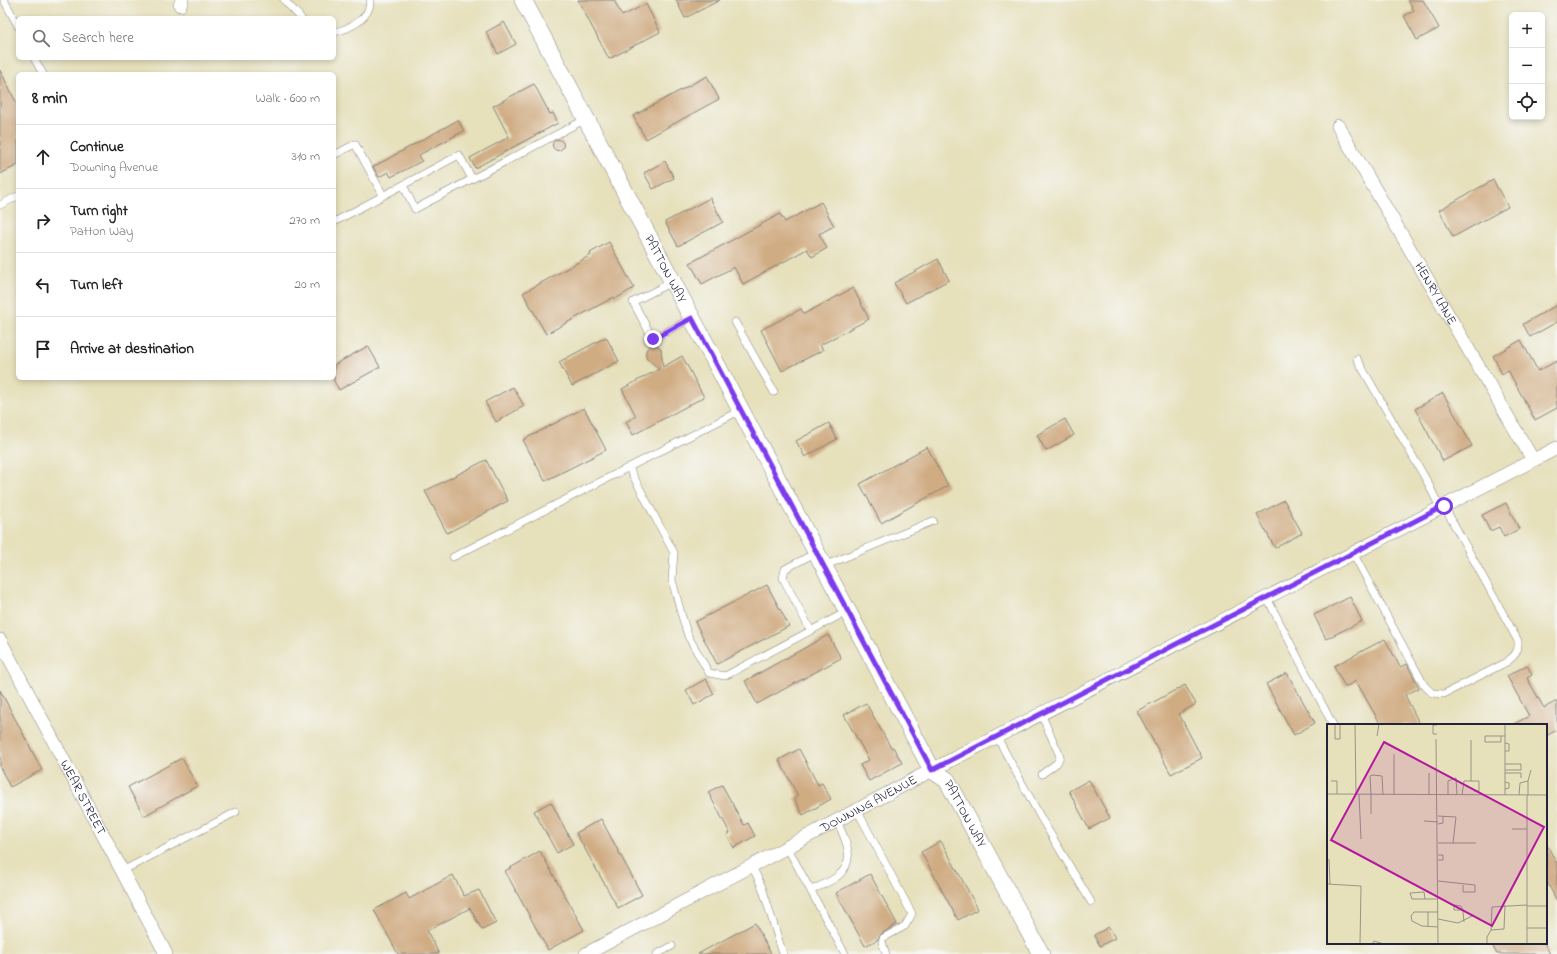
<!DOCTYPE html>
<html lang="en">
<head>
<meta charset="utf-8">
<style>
	:root { --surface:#fff; --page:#f6f6f6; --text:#222; --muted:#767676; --line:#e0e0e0 }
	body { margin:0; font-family:"Indie Flower",sans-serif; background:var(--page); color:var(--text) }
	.controls { position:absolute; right:12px; top:12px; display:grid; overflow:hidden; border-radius:6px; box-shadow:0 2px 6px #0003 }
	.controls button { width:36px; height:36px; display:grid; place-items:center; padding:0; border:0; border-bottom:1px solid var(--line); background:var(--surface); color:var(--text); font:20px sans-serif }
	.stop { position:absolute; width:12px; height:12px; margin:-9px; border:3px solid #7c3aed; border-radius:50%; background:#fff }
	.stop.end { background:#7c3aed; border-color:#fff; box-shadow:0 1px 4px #0008 }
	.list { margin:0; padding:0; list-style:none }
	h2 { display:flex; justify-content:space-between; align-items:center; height:52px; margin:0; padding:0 16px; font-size:17px }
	h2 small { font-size:13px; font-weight:400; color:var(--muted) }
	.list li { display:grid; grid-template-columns:26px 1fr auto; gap:12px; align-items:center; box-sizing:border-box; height:64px; padding:0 16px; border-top:1px solid var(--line) }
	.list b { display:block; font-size:15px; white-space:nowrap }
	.list p { margin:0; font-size:13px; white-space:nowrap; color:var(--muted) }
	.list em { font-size:13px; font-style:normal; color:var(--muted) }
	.icon { flex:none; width:22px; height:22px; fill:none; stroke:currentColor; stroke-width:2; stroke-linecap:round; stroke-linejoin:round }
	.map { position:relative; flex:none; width:1557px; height:954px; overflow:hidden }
	.search { position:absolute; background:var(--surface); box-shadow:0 2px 6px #0003; left:16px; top:16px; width:320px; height:44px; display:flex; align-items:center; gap:10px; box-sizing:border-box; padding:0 14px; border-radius:6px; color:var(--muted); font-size:15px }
	.panel { position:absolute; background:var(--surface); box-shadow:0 2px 6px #0003; left:16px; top:72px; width:320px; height:308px; border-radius:6px }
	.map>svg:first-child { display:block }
</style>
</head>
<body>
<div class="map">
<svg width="1557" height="954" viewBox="0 0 1557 954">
	<rect width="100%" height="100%" fill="#f6f6f2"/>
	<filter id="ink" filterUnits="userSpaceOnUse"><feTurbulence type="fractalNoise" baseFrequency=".025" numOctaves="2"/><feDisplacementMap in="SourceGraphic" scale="8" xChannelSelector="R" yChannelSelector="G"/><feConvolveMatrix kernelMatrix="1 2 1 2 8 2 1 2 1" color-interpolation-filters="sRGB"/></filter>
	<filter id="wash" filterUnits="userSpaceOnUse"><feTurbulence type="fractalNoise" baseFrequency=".012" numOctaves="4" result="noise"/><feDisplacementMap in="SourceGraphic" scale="16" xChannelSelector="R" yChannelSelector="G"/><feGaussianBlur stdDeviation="0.9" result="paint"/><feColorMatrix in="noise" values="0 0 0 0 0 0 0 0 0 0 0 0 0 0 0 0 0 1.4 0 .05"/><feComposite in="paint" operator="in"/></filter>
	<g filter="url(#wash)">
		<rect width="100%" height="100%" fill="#e6e0bb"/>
		<g id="blocks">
			<path fill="#d0ac83" d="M 578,0 L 614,0 L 622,16 L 646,4 L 660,32 L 609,59 Z
				M 676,0 L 720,0 L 685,18 Z
				M 1408,0 L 1423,0 L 1439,28 L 1417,40 L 1404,16 L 1414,11 Z
				M 504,22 L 516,44 L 498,54 L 486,32 Z
				M 0,70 L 18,106 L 18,165 L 0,174 Z
				M 707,76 L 719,99 L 646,139 L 633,116 Z
				M 534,84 L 550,114 L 553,113 L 558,123 L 475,168 L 470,158 L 509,137 L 493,106 Z
				M 458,120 L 464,131 L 419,155 L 422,161 L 391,177 L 388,172 L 379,177 L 373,167 Z
				M552.5 145a5.5 5.5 0 1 1 11 0a5.5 5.5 0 1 1-11 0Z
				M 665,161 L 674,178 L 653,189 L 644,173 Z
				M 1493,180 L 1508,207 L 1453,237 L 1439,210 Z
				M 710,198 L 723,222 L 678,246 L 665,222 Z
				M 821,202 L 834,226 L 819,234 L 827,248 L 812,257 L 807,249 L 743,284 L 734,267 L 702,284 L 690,263 L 780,214 L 785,222 Z
				M 609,242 L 634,288 L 615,299 L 614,297 L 546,334 L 523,293 L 591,255 L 590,253 Z
				M 938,259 L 949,280 L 906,303 L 894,283 Z
				M 853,288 L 869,319 L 820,345 L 823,350 L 782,371 L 761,330 L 801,309 L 804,314 Z
				M 1557,305 L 1557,322 L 1530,337 L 1523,324 Z
				M 606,337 L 619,361 L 572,386 L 559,362 Z
				M 1521,340 L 1538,371 L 1557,361 L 1557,408 L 1535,420 L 1508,370 L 1502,374 L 1493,356 Z
				M 651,345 L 657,345 L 661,349 L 663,367 L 682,356 L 704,397 L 633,435 L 626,422 L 636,416 L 622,389 L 659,369 L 646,357 L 646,350 Z
				M 368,346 L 380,367 L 339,390 L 334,381 L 334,365 Z
				M 513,387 L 524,406 L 496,422 L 485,402 Z
				M 1443,393 L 1472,446 L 1443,461 L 1415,409 Z
				M 584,408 L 606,450 L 545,481 L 523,440 Z
				M 1065,419 L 1074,435 L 1046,451 L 1037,435 Z
				M 829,423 L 837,439 L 805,457 L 796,441 Z
				M 927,447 L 948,486 L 881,523 L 860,484 Z
				M 486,460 L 508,501 L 447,533 L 425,491 Z
				M 1284,500 L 1302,533 L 1275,548 L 1257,515 Z
				M 1506,503 L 1519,529 L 1504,537 L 1499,527 L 1490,531 L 1482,515 Z
				M 767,585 L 789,626 L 717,664 L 695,622 Z
				M 1350,597 L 1362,621 L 1326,639 L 1314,615 Z
				M 828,635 L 841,658 L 757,704 L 745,681 Z
				M 1385,639 L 1400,667 L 1407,664 L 1419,688 L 1405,695 L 1420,725 L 1381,725 L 1356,681 L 1345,687 L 1334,666 Z
				M 1527,665 L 1532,675 L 1527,678 L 1544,708 L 1557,701 L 1557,730 L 1546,736 L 1546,725 L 1512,725 L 1529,716 L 1507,676 Z
				M 1287,673 L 1315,723 L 1294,735 L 1266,684 Z
				M 706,679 L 714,694 L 694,705 L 686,690 Z
				M 1185,685 L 1196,704 L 1179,714 L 1202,758 L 1171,774 L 1137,711 Z
				M 0,690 L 42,770 L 10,787 L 0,767 Z
				M 866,703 L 891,748 L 893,747 L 902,763 L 869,781 L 860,765 L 869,760 L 844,715 Z
				M 799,749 L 818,785 L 822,783 L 831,799 L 803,815 L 794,798 L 798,796 L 779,760 Z
				M 182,758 L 197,786 L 144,816 L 128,787 Z
				M 1089,780 L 1110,818 L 1089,829 L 1069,791 Z
				M 722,785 L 744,825 L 748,823 L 755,836 L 734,848 L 727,835 L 730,833 L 708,792 Z
				M 551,802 L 573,844 L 557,853 L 534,811 Z
				M 601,819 L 642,895 L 618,908 L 576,833 Z
				M 941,841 L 978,909 L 958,920 L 921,852 Z
				M 1546,843 L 1557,864 L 1557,901 L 1546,880 Z
				M 540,851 L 584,930 L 548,950 L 505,871 Z
				M 870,874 L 897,924 L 881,934 L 877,940 L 865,946 L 836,893 Z
				M 453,875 L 464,896 L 479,890 L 496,923 L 482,930 L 470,908 L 427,931 L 439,954 L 398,954 L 374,910 L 406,893 L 409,899 Z
				M 755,923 L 771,954 L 698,954 Z
				M 1109,927 L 1115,938 L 1100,946 L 1094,935 Z
				M 1491,943 L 1544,943 L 1550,954 L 1497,954 Z"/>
		</g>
	</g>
	<g filter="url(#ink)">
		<use href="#blocks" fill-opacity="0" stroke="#84817b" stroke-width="1"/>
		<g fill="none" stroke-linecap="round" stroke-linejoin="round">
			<g stroke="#84817b" stroke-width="8">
				<path id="service" d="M 4,0 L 18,26
					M 284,0 L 301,18
					M 334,32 C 350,29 371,18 370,0
					M 34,58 L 43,74
					M 334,155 L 355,144 L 383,195
					M 403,185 L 459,155 L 472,179
					M 0,205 L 18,196
					M 334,222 L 403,185 L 415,209 L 586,119
					M 672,282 L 633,302 L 653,339 L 692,318
					M 735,322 L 774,392
					M 1357,359 L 1428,483 L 1440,508
					M 629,468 L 674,553 L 672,580 L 681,613 L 688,636 L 709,673 L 725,676 L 848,611
					M 1353,553 L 1424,685 L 1432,693 L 1444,694 L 1507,662 C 1515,655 1519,652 1518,641 L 1444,506
					M 453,557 L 741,410
					M 824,566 L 933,521
					M 1267,598 L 1333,725
					M 811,631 L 783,578 L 785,569 L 817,552
					M 1041,714 L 1060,756 L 1057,763 L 1042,774
					M 997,737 L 1041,818 L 1091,902
					M 857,810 L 912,914 L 905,926 L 883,938 L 882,942 L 886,954
					M 787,847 L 845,954
					M 752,866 L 762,887 L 783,954
					M 122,871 L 236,812
					M 811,890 C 820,886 831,882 839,875 C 857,859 845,839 837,821
					M 657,954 L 672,946"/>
			</g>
			<g stroke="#84817b" stroke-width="14">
				<g id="minor">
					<path d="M 180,5 L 182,0"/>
					<path id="s1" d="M 1338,126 L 1533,460"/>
					<path id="s2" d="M 0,640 L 166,954"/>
					<path id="s3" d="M 586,954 L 932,770 L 1557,448"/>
				</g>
			</g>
			<g stroke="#84817b" stroke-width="18">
				<g id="tertiary">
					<path id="s4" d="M 523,0 L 932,770 L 947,780 L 1041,954"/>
				</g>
			</g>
			<use href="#service" stroke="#fff" stroke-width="7"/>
			<use href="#minor" stroke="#fff" stroke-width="13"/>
			<use href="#tertiary" stroke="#fff" stroke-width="17"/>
		</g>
	</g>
	<g fill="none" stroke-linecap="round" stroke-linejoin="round" filter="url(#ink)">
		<path stroke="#7c3aed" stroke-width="5" d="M 653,339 L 692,318 L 932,770 L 1444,506"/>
	</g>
	<g text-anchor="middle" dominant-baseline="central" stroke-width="4" stroke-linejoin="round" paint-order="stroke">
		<g font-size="13" fill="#22223b" stroke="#f6f6f2">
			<text stroke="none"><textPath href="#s4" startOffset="304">PATTON WAY</textPath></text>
			<text stroke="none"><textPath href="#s1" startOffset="194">HENRY LANE</textPath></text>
			<text stroke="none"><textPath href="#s2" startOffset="178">WEAR STREET</textPath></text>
			<text stroke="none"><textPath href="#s3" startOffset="320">DOWNING AVENUE</textPath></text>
			<text stroke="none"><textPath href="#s4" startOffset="928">PATTON WAY</textPath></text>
		</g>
	</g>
	<g transform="translate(1327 724)">
		<rect width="220" height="220" fill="#e6e0bb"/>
		<path fill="none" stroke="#989488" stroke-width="1" d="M 8,0 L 8,15 L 13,15 L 13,0M 28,0 L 29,70M 110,1 L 106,1 L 106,10 L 110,10M 50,12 L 52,0M 174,12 L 174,18 L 158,18 L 158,12 L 178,12M 109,15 L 111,220M 178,27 L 182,27 L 182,20 L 178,19M 178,40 L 194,40 L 194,46 L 178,46M 102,49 L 102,71M 178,49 L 194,49 L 194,54M 4,57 L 10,57 L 10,70M 144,57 L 144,16M 178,58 L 182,59 L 182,64 L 178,65M 0,70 L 220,71M 32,70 L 34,115M 44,70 L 43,52 L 46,51 L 55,52 L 56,71M 44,70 L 44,90M 67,71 L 67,30M 121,71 L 121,57 L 129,54 L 130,71M 135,71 L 137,57 L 152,57 L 152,67 L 147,67M 178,71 L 178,0M 192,71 L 193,59 L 201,57 L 204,46M 201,71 L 201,57M 111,92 L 129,93 L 126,119M 97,97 L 111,98M 111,100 L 116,99 L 116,92M 185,105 L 200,105M 111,119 L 149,119M 2,135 L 3,160M 111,136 L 116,136 L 116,131 L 111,131M 111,157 L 148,161 L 148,168 L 136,168 L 136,161M 0,160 L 34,162 L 33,220M 98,175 L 97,168 L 83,169 L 85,175 L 111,175M 200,182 L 220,182M 136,186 L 127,186 L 127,181 L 134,182 L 136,186 L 136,188 L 137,198M 101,188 L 101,203M 111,195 L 131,199 L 147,191M 111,203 L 95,202 L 85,197 L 84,192 L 87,188 L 111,188M 200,204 L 220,204M 164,206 L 177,205 L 178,181M 45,220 L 47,217 L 57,220M 160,220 L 160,213 L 164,206 L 165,183 L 200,181M 200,220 L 200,71"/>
		<path fill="#b5179e" fill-opacity="0.15" stroke="#b5179e" stroke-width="2" d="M 57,18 L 217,103 L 165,202 L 4,116 Z"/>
		<rect width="220" height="220" fill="none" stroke="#22223b" stroke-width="2"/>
	</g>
</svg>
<div class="controls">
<button>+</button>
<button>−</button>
<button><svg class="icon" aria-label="locate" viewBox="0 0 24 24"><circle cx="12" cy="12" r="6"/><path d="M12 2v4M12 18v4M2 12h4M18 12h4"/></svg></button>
</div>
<div class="stop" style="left:1444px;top:506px"></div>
<div class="stop end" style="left:653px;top:339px"></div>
<div class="search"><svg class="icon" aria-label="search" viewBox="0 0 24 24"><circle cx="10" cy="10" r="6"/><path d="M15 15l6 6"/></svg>Search here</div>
<section class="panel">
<h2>8 min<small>Walk · 600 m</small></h2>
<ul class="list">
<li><svg class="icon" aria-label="ahead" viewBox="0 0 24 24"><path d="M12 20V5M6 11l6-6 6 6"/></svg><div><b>Continue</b><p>Downing Avenue</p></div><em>310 m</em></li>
<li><svg class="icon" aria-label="right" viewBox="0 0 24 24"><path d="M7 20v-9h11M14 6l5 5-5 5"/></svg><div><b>Turn right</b><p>Patton Way</p></div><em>270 m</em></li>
<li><svg class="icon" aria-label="left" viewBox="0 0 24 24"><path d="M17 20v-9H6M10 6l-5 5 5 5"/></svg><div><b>Turn left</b></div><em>20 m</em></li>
<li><svg class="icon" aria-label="arrive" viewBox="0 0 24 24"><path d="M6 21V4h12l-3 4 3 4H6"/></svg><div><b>Arrive at destination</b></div></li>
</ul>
</section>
</div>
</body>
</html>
